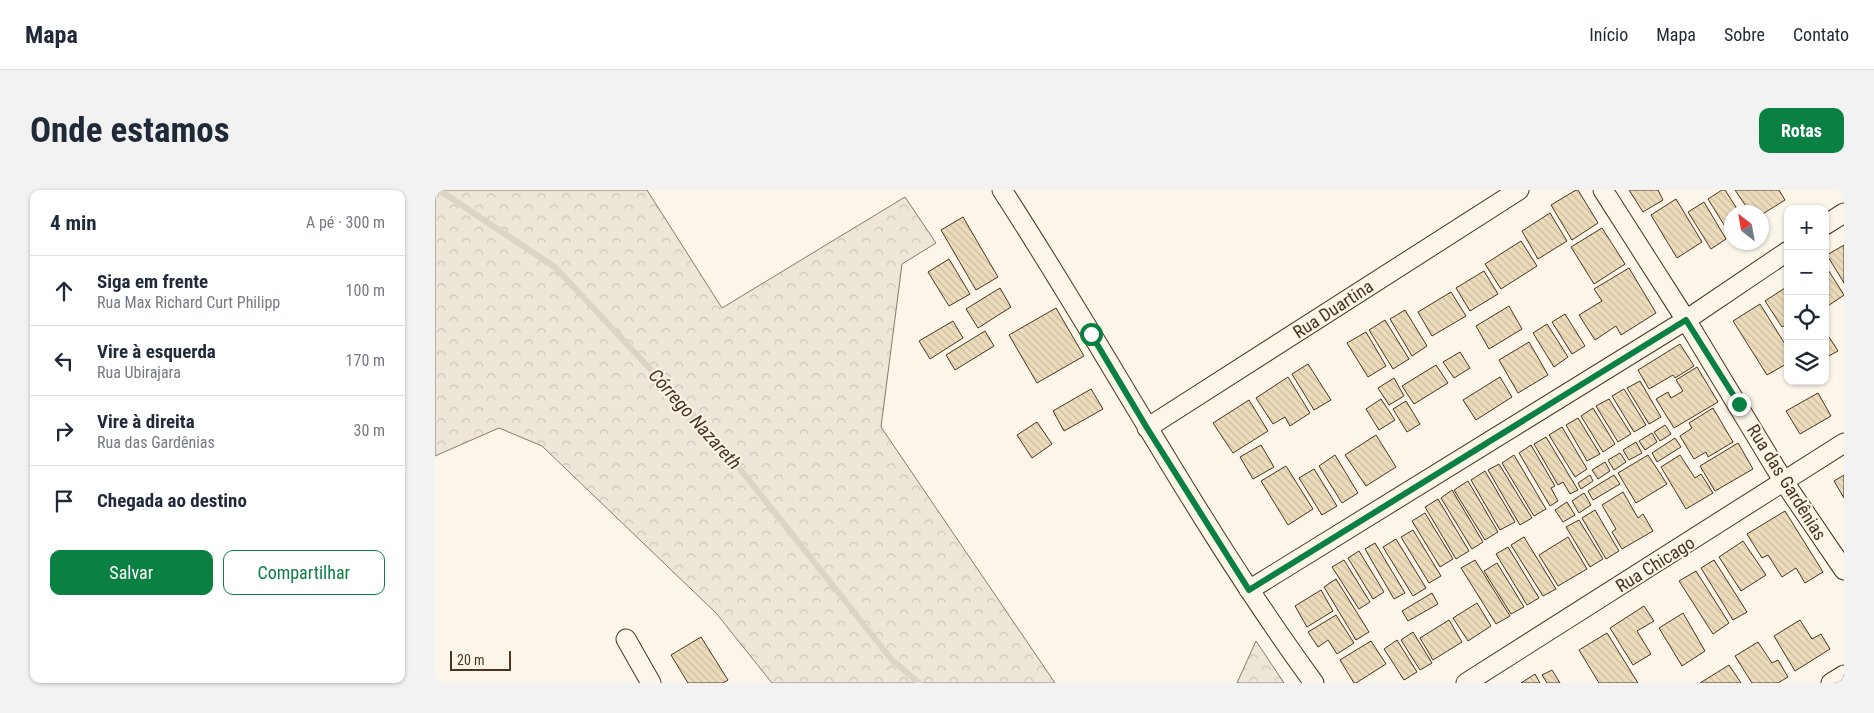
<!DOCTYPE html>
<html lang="pt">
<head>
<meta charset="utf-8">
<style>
	:root { --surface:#fff; --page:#f2f2f3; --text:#1f2937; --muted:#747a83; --line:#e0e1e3; --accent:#0b8043 }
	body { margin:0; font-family:"Roboto Condensed",sans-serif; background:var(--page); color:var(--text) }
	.controls { position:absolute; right:15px; top:15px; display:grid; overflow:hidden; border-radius:10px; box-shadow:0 1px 4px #0004 }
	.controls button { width:45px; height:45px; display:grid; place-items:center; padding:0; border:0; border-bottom:1px solid var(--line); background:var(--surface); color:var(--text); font:25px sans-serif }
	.compass { position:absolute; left:1289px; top:15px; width:45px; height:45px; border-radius:50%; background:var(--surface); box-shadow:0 1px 4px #0004; rotate:329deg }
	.scale { position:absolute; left:15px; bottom:12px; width:61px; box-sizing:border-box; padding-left:5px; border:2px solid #4a3520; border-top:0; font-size:14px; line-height:18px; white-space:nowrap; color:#4a3520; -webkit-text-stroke:4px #fbf6e9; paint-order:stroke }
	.stop { position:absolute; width:15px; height:15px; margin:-11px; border:4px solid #0b8043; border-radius:50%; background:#fff }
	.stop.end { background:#0b8043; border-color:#fff; box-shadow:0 1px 5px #0008 }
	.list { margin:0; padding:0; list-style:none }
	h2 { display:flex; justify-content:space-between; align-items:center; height:65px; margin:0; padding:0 20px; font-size:21px }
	h2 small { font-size:16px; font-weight:400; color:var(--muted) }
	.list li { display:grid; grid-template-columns:32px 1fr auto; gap:15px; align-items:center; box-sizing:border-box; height:70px; padding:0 20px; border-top:1px solid var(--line) }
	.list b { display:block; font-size:19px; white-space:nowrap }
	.list p { margin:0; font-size:16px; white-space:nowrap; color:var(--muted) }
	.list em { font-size:16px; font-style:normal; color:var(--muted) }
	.actions { display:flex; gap:10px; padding:15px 20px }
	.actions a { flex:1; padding:11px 0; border:1px solid var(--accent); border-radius:10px; text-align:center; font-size:18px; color:var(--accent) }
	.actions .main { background:var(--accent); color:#fff }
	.icon { flex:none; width:28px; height:28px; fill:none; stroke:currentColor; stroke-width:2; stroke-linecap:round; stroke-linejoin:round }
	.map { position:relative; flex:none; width:1409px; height:493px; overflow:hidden; border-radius:10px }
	header { display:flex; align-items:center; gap:30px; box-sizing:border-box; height:70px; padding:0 25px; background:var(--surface); border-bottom:1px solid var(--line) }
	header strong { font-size:24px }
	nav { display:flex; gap:28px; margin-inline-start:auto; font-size:18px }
	.intro { display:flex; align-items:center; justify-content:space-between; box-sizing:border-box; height:120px; padding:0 30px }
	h1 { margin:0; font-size:35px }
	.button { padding:12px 22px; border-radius:10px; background:var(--accent); color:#fff; font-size:18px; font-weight:700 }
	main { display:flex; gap:30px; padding:0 30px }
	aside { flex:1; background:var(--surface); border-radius:10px; box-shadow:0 1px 4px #0004 }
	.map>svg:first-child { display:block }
</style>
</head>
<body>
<header>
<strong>Mapa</strong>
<nav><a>Início</a><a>Mapa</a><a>Sobre</a><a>Contato</a></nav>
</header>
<div class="intro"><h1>Onde estamos</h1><a class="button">Rotas</a></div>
<main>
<aside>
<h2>4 min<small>A pé · 300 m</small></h2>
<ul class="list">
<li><svg class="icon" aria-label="ahead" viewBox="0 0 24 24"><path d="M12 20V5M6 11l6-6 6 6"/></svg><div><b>Siga em frente</b><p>Rua Max Richard Curt Philipp</p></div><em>100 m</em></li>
<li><svg class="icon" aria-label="left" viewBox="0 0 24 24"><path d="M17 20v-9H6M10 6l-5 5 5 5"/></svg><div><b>Vire à esquerda</b><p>Rua Ubirajara</p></div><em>170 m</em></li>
<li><svg class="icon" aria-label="right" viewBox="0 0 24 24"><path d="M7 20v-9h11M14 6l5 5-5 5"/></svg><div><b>Vire à direita</b><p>Rua das Gardênias</p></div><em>30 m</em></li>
<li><svg class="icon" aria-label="arrive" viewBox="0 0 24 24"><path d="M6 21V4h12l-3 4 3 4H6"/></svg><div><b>Chegada ao destino</b></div></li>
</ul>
<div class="actions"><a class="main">Salvar</a><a>Compartilhar</a></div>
</aside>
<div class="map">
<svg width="1409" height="493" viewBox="0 0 1409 493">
	<defs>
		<pattern id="forest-crowns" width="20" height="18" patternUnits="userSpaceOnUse" patternTransform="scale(1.25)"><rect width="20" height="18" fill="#ede6d9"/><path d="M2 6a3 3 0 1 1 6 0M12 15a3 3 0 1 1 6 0" fill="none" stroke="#cdc6ba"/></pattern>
		<pattern id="building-back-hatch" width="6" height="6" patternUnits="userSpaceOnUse" patternTransform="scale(1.25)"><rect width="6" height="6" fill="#ecdcbc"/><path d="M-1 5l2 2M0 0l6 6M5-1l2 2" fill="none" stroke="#ccbda1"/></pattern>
	</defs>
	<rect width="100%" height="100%" fill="#fbf6e9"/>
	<path fill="url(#forest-crowns)" stroke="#887966" d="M 0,0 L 212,0 L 287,118 L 470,7 L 501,53 L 467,74 L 446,237 L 620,493 L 337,493 L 281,423 L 107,256 L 64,238 L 0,266 Z
		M 821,451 L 849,493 L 802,493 Z"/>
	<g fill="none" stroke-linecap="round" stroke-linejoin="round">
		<path stroke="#dcd4c6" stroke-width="6" d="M 4,0 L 121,78 L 286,255 L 457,470 L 484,493"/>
	</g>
	<path fill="url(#building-back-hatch)" stroke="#4a3520" d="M 1141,0 L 1143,0 L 1163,33 L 1137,50 L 1116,15 Z
		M 1194,0 L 1223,0 L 1228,10 L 1208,22 Z
		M 1287,0 L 1290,0 L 1304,22 L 1296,22 L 1296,46 L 1273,9 Z
		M 1300,0 L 1344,0 L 1350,10 L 1326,25 L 1326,22 L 1315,22 Z
		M 1241,9 L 1267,52 L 1242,68 L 1216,25 Z
		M 1269,12 L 1291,49 L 1276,59 L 1253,22 Z
		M 1115,23 L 1132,51 L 1103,69 L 1087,41 Z
		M 528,27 L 563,87 L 541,100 L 506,40 Z
		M 1167,38 L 1190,74 L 1159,94 L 1136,57 Z
		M 1086,51 L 1102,76 L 1066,99 L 1050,74 Z
		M 1409,55 L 1409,93 L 1392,65 Z
		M 514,69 L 535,104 L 514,116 L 493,82 Z
		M 1390,75 L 1409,105 L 1390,118 Z
		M 1194,78 L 1221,123 L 1186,145 L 1181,136 L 1160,150 L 1144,125 L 1167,111 L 1159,99 Z
		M 1049,81 L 1063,104 L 1035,121 L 1021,98 Z
		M 1353,96 L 1353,133 L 1347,137 L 1330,111 Z
		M 565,98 L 576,117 L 543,138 L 531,119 Z
		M 1016,102 L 1031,126 L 997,146 L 983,122 Z
		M 1325,114 L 1353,159 L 1353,173 L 1332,185 L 1298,131 Z
		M 1074,116 L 1087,139 L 1054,159 L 1041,136 Z
		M 621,118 L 649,166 L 602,193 L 574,145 Z
		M 970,120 L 992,156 L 977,166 L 955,129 Z
		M 1130,124 L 1150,156 L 1137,164 L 1117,132 Z
		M 950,130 L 974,169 L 958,179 L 934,140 Z
		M 518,131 L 528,148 L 495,169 L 484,151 Z
		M 1112,134 L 1133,167 L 1119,177 L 1098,143 Z
		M 550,141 L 559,156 L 520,180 L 511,165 Z
		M 931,142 L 951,176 L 933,187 L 912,153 Z
		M 1394,147 L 1403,161 L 1390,168 L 1390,149 Z
		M 1094,152 L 1113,185 L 1083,203 L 1064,170 Z
		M 1245,154 L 1259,176 L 1240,188 L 1238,185 L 1214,199 L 1203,180 Z
		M 1025,162 L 1035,178 L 1019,188 L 1008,172 Z
		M 873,174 L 896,210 L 879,220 L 857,184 Z
		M 1001,175 L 1013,193 L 979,214 L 967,196 Z
		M 1262,177 L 1283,212 L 1239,238 L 1221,209 L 1233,202 L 1236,208 L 1248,201 L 1241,190 Z
		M 853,187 L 875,223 L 855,236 L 850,227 L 838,234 L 821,208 Z
		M 1065,187 L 1077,207 L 1041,230 L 1028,210 Z
		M 959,188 L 969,206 L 954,215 L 943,198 Z
		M 1205,191 L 1226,227 L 1214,234 L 1192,198 Z
		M 656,199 L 668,219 L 629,241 L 618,221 Z
		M 1189,199 L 1211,235 L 1199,242 L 1177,206 Z
		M 1383,203 L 1396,226 L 1365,244 L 1351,221 Z
		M 946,209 L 960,230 L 944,240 L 931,219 Z
		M 1174,209 L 1196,244 L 1183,252 L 1161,216 Z
		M 814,210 L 833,241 L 798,263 L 778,233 Z
		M 971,211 L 985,234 L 972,242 L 958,219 Z
		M 1158,218 L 1180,254 L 1168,262 L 1146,226 Z
		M 1278,218 L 1298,252 L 1273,267 L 1271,262 L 1259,269 L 1245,246 L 1257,238 L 1254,233 Z
		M 1143,228 L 1165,264 L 1152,271 L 1131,235 Z
		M 602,232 L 617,254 L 597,268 L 582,245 Z
		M 1230,235 L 1236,244 L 1225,251 L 1219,242 Z
		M 1127,237 L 1152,279 L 1140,287 L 1114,245 Z
		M 1217,243 L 1222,252 L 1210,260 L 1204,251 Z
		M 941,245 L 961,277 L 931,296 L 910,265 Z
		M 1111,247 L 1143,300 L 1135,304 L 1128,292 L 1123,295 L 1099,254 Z
		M 1240,248 L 1246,257 L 1222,272 L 1217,263 Z
		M 1201,252 L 1207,263 L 1194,270 L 1188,260 Z
		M 1303,253 L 1318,279 L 1280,301 L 1265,276 Z
		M 826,255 L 839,277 L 818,289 L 805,267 Z
		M 1096,255 L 1120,296 L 1116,298 L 1123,311 L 1115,316 L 1084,263 Z
		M 1185,263 L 1191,272 L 1179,280 L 1173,270 Z
		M 900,265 L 923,303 L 907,313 L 884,276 Z
		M 1079,265 L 1111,319 L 1099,326 L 1067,273 Z
		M 1213,265 L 1232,294 L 1201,313 L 1183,283 Z
		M 1245,265 L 1260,288 L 1266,284 L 1278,303 L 1251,319 L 1226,277 Z
		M 1170,272 L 1175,281 L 1163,289 L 1157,280 Z
		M 1064,274 L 1097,328 L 1085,335 L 1053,280 Z
		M 851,276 L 878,319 L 853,335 L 826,291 Z
		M 879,279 L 902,316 L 887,325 L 864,288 Z
		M 1050,281 L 1080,332 L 1065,340 L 1036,290 Z
		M 1155,285 L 1158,291 L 1146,299 L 1143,293 Z
		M 1179,285 L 1185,294 L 1158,310 L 1153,301 Z
		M 1409,285 L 1409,308 L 1399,291 Z
		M 1033,291 L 1063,342 L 1050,350 L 1019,300 Z
		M 1017,300 L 1048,352 L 1037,359 L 1006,308 Z
		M 1188,302 L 1203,328 L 1208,324 L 1218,341 L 1187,359 L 1177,342 L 1181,339 L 1167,315 Z
		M 1149,303 L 1156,315 L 1144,323 L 1137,311 Z
		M 1003,309 L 1034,361 L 1021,369 L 990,317 Z
		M 1132,312 L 1140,325 L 1128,332 L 1120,320 Z
		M 1160,320 L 1184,361 L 1171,369 L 1147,328 Z
		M 1350,321 L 1388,382 L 1370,393 L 1361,378 L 1347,387 L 1333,365 L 1327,368 L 1312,344 Z
		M 990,323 L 1018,369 L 1005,377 L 977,331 Z
		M 1144,330 L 1168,369 L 1155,377 L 1131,337 Z
		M 978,340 L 1006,386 L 994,393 L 966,347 Z
		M 1089,347 L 1121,399 L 1108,406 L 1076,355 Z
		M 1133,347 L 1152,379 L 1123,396 L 1104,365 Z
		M 961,349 L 991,398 L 978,406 L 948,357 Z
		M 1308,351 L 1331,385 L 1306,401 L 1284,367 Z
		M 940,353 L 970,403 L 959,409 L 930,359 Z
		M 1073,357 L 1104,408 L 1092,415 L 1061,364 Z
		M 924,361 L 949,402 L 938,409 L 913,368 Z
		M 909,370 L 935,412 L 924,419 L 897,377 Z
		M 1040,370 L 1075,426 L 1061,434 L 1026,378 Z
		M 1279,370 L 1312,422 L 1298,430 L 1266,378 Z
		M 1062,373 L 1089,417 L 1076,424 L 1049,381 Z
		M 1261,381 L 1294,433 L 1278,444 L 1244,391 Z
		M 901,389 L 934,442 L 921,450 L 889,397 Z
		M 886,400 L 898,421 L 872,437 L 860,416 Z
		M 997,403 L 1003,414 L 973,431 L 967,421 Z
		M 1042,413 L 1056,436 L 1033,451 L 1018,428 Z
		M 1209,416 L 1219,431 L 1202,441 L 1216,464 L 1198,475 L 1175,438 Z
		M 1248,423 L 1270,461 L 1247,476 L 1224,438 Z
		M 901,425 L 919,453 L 902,464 L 893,450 L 883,457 L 873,442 Z
		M 1014,430 L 1027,452 L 998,470 L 985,448 Z
		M 1365,430 L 1377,449 L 1386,444 L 1395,459 L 1360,481 L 1339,446 Z
		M 978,442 L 997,473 L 985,480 L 966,450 Z
		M 1172,443 L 1203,493 L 1164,493 L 1144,460 Z
		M 266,447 L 293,490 L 288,493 L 253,493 L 236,465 Z
		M 962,450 L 982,482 L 969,490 L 949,459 Z
		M 936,451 L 951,474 L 921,493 L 919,493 L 905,470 Z
		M 1323,452 L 1337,473 L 1343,470 L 1353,487 L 1343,493 L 1317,493 L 1300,466 Z
		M 1294,475 L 1306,493 L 1265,493 Z
		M 1117,480 L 1125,493 L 1112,493 L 1107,485 Z
		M 1100,484 L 1105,493 L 1086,493 Z"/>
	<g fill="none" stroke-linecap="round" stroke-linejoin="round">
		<g stroke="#4a3520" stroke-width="21">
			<path id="minor" d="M 567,0 C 673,163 764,336 879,493
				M 1168,0 L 1251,130 L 1349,292 L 1409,380
				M 1390,35 L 1409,23
				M 712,238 L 1084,0
				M 814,400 L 1251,130 L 1353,61
				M 191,449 L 216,493
				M 1031,493 L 1409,253
				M 1396,493 L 1409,485"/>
		</g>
		<use href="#minor" stroke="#fbf6e9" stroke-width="19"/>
	</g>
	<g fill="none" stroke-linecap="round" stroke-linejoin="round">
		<path stroke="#0b8043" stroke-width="6" d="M 656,144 L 712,238 L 814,400 L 1251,130 L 1304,214"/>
	</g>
	<g text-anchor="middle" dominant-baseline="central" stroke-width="4" stroke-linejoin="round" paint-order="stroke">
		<g font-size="18" fill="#4a3520" stroke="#fbf6e9">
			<text transform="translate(898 119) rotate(-33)">Rua Duartina</text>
			<text transform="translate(1352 292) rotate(58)">Rua das Gardênias</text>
			<text transform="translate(1220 374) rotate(-32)">Rua Chicago</text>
		</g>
		<g font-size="19" font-style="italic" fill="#4a3520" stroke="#fbf6e9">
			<text transform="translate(260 229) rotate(48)">Córrego Nazareth</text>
		</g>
	</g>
</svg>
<div class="controls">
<button>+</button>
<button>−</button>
<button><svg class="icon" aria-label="locate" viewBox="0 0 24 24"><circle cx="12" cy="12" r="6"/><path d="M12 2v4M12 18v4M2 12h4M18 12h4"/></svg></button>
<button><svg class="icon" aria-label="layers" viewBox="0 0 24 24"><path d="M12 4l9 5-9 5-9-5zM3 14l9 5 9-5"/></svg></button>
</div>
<svg class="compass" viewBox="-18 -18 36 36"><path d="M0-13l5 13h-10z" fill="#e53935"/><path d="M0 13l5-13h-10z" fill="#747a83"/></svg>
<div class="scale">20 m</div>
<div class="stop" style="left:656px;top:144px"></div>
<div class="stop end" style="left:1304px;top:214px"></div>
</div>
</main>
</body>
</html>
